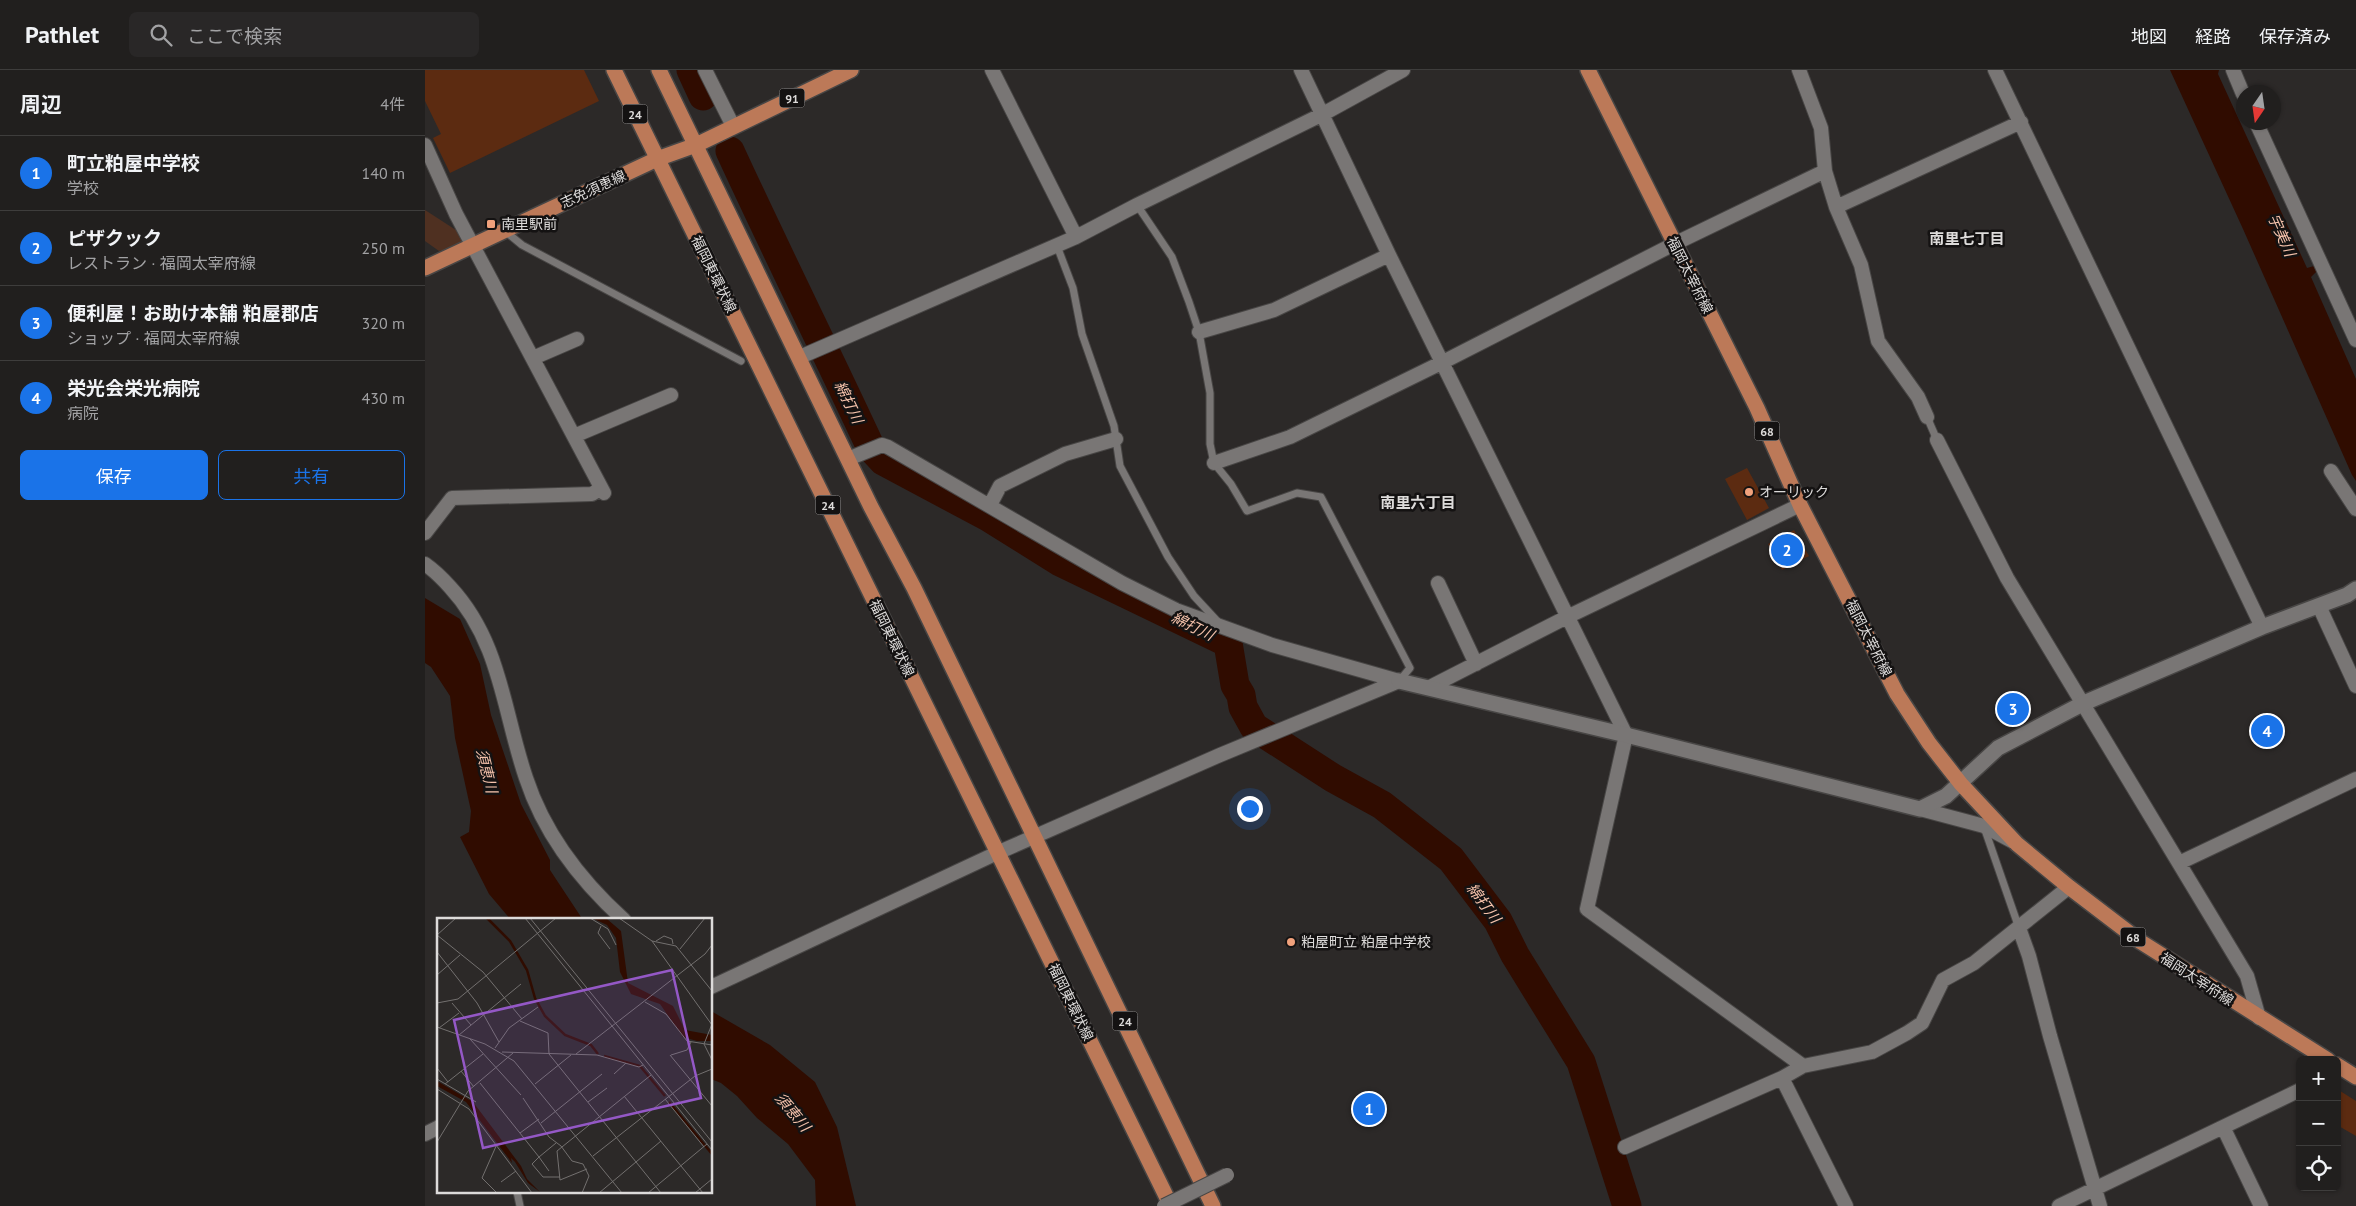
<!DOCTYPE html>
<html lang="ja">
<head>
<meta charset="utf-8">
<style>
	:root { --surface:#211f1e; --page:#292727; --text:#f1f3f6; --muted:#a2a2a4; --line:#3e3d3c; --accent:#1a73e8 }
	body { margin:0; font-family:"PT Sans","Noto Sans JP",sans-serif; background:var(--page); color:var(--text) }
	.controls { position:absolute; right:15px; bottom:15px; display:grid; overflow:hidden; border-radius:8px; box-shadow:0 1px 4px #0004 }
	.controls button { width:45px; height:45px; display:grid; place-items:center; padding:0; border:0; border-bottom:1px solid var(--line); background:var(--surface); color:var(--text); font:25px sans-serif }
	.compass { position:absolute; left:1811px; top:15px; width:45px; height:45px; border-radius:50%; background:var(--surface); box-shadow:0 1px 4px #0004; rotate:193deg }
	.you { position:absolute; left:824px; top:738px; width:18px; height:18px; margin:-12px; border:4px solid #fff; border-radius:50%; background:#1a73e8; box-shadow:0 0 0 8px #1a73e833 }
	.badge { display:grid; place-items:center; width:32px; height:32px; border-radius:50%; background:var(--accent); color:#fff; font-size:16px; font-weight:700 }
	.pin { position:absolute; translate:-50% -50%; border:2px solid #fff; box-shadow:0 1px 5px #0006 }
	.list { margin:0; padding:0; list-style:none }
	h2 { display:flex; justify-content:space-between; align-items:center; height:65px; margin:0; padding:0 20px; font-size:21px }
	h2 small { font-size:16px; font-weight:400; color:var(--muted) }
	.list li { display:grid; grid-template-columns:32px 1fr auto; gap:15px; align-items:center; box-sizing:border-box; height:75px; padding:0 20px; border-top:1px solid var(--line) }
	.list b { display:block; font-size:19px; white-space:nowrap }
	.list p { margin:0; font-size:16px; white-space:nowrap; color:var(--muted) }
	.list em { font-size:16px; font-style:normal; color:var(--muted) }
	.actions { display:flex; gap:10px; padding:15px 20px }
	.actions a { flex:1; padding:11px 0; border:1px solid var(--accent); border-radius:8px; text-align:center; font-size:18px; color:var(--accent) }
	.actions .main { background:var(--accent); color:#fff }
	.icon { flex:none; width:28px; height:28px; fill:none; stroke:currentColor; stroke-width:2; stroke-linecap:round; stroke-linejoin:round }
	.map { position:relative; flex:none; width:1931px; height:1136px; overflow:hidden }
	header { display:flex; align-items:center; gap:30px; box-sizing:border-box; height:70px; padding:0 25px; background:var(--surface); border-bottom:1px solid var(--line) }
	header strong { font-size:24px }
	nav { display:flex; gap:28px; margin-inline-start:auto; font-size:18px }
	.search { width:350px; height:45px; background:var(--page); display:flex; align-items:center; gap:12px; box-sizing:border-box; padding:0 18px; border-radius:8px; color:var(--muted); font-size:19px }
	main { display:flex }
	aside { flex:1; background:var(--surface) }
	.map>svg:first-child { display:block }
</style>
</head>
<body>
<header>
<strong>Pathlet</strong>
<div class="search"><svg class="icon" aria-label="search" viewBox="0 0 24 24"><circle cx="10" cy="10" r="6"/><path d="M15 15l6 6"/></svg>ここで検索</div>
<nav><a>地図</a><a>経路</a><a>保存済み</a></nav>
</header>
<main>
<aside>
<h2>周辺<small>4件</small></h2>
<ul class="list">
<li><span class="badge">1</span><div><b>町立粕屋中学校</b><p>学校</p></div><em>140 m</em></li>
<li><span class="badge">2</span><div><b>ピザクック</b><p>レストラン · 福岡太宰府線</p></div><em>250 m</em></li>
<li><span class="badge">3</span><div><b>便利屋！お助け本舗 粕屋郡店</b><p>ショップ · 福岡太宰府線</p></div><em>320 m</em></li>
<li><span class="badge">4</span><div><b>栄光会栄光病院</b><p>病院</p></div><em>430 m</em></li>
</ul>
<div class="actions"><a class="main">保存</a><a>共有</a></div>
</aside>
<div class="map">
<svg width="1931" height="1136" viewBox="0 0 1931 1136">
	<rect width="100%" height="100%" fill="#2c2928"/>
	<path fill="#4f3021" d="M 0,140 L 34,162 L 38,169 L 35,176 L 14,181 L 0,171 Z"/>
	<path fill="#300c00" d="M 1745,0 L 1794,0 L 1793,4 L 1882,198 L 1889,196 L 1892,201 L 1886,207 L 1931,309 L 1931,411 L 1927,405 L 1818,159 Z
		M 0,528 L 35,549 L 55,594 L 66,645 L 96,734 L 125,790 L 125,800 L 158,850 L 86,850 L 64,824 L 35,767 L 44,762 L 46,741 L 30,668 L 25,626 L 6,597 L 0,593 Z
		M 286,941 L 345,975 L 390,1012 L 412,1057 L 431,1136 L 391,1136 L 390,1110 L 363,1074 L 332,1048 L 312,1026 L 296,1013 L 286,1009 Z"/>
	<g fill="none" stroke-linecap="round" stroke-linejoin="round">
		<path stroke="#300c00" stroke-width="29" d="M 266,0 L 278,26
			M 305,81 C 351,181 400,279 446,378 L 458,391 L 563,447 L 635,492 L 803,573 L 810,615 L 816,625 L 818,637 L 829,657 L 908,708 L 957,735 L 1026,789 L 1073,851 L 1090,885 L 1156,992 L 1202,1136"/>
	</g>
	<path fill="#5c2b11" d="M 0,0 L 159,0 L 174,31 L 25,103 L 8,68 L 16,64 L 0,31 Z
		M 1322,398 L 1344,438 L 1322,450 L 1300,409 Z
		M 1369,460 L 1384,486 L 1357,500 L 1343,474 Z
		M 1912,1019 L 1931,1031 L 1931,1066 L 1912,1055 Z"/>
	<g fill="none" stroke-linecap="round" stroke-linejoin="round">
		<g stroke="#484645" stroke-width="9">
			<path id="lane" d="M 712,135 L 747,187 L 764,232 L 774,262 L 785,323 L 785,374 L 789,393 L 806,414 L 822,441 L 872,423 L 896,427 L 985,598 L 975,610
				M 80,161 L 97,175 L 316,291
				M 632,176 L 648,218 L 657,264 L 689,356 L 695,396 L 743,487 L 769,526 L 794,553
				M 1502,347 L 1512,370
				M 1559,757 L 1594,858
				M 92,1122 L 95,1136"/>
		</g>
		<g stroke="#484645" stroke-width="16">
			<path id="street" d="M 280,0 L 308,56
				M 567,0 L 651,167
				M 876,0 L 964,185 L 1201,665 L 1162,839 L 1378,996
				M 1374,0 L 1396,58 L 1400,101 L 1411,137 L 1436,195 L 1453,271 L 1493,327 L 1502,347
				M 1570,0 L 1837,557
				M 1808,0 L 1818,24
				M 1831,52 L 1931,270
				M 0,75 L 31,144 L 179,423
				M 1411,137 L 1596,52
				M 774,262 L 849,240 L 964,185
				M 375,287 L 651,167 L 712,135 L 898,44 L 978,0
				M 108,288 L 152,269
				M 149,366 L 246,325
				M 1512,370 L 1582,508 L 1822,906 L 1834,948
				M 423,389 L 457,375 L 463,377 L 697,513 L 751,540 L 847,575 L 974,611
				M 789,393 L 865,367 L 1018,292 L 1249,174 L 1400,101
				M 1906,401 L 1931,439
				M 565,435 L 575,416 L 640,384 L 691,369
				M 0,463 L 27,428 L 167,424 L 176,418
				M 0,494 C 10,501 17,508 25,517 C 76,572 78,641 101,708 C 119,763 156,811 199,850
				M 1013,513 L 1051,594
				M 1894,536 L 1931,616
				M 1003,618 L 1142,547 L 1375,435
				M 1495,739 L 1559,756 L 1587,771
				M 1754,793 L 1931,709
				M 1594,858 L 1604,886 L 1625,966 L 1675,1136
				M 286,917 L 572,783 L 795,685 L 974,611
				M 1357,1008 L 1421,1136
				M 1799,1059 L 1836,1136
				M 0,1064 L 14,1057
				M 1200,1077 L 1357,1008 L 1378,996 L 1447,982 L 1482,963 L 1497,953 L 1518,910 L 1549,893 L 1644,817
				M 1634,1136 L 1875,1020"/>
		</g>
		<g stroke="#484645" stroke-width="18">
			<path id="secondary" d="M 974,611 L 1201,665 L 1495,739 L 1521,726 L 1573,678 L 1659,633 L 1837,557 L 1922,525 L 1931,519"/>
		</g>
		<g stroke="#484645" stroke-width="18">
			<path id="primary" d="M 189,0 L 746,1136
				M 234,0 L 446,437 L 489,518 L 788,1136
				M 1163,0 L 1332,338 L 1375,435 L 1472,624 L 1504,673 L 1536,714 L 1592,774 L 1644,817 L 1716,872 L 1903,990
				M 0,198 L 232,89 L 271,75 L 426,0
				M 1912,995 L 1931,1007"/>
		</g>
		<use href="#lane" stroke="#797675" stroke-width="7"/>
		<use href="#street" stroke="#797675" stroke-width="14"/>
		<use href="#secondary" stroke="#797675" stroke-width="15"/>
		<use href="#primary" stroke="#bc7958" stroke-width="15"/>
		<g stroke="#484645" stroke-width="16" stroke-linecap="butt">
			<path id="street-bridge" d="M 739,1136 L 802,1105"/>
		</g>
		<use href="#street-bridge" stroke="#797675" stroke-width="14"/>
	</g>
	<g fill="#f1a17c" stroke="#141212" stroke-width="2">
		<rect x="61" y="149" width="10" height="10" rx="2.5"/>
		<circle cx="1324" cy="422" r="5"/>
		<circle cx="866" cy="872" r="5"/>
	</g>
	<g text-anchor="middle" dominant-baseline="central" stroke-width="5" stroke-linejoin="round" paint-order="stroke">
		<g fill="#141212" stroke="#a19f9e" stroke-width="1">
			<rect x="354.5" y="18.5" width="25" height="19" rx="4"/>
			<rect x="197.5" y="34.5" width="25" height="19" rx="4"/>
			<rect x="1329.5" y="351.5" width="25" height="19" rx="4"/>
			<rect x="390.5" y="425.5" width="25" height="19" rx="4"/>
			<rect x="1695.5" y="857.5" width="25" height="19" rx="4"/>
			<rect x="687.5" y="941.5" width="25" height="19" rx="4"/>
		</g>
		<g font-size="12" font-weight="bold" fill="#dddbda">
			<text x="367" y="28">91</text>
			<text x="210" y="44">24</text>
			<text x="1342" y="361">68</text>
			<text x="403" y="435">24</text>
			<text x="1708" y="867">68</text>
			<text x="700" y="951">24</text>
		</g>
		<g font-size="14" fill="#dddbda" stroke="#141212">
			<text transform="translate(168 119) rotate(-25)">志免須恵線</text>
			<text transform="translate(289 204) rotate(64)">福岡東環状線</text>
			<text transform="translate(1265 205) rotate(63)">福岡太宰府線</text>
			<text transform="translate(467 568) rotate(64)">福岡東環状線</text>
			<text transform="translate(1444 568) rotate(63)">福岡太宰府線</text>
			<text transform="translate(1772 909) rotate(33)">福岡太宰府線</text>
			<text transform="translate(646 932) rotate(64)">福岡東環状線</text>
		</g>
		<g font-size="14" fill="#dddbda" stroke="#141212" text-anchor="start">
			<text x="76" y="154">南里駅前</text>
			<text x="1334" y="422">オーリック</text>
			<text x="876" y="872">粕屋町立 粕屋中学校</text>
		</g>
		<g font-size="15" font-style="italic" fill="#f5c2ab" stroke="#141212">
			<text transform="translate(1857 165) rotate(66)">宇美川</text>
			<text transform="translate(424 332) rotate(64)">綿打川</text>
			<text transform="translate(768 556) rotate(26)">綿打川</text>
			<text transform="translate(62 701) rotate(76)">須恵川</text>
			<text transform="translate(1059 833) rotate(53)">綿打川</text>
			<text transform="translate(368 1042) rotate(50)">須恵川</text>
		</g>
		<g font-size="15" font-weight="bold" fill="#dddbda" stroke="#141212">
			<text x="1542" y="168">南里七丁目</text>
			<text x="993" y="432">南里六丁目</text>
		</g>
	</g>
	<g transform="translate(12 848)">
		<rect width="275" height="275" fill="#2c2928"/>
		<path d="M 157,1 L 170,1 L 184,13 L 191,65 L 236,88 L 248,112 L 275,117 L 275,123 L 260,123 L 246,119 L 223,86 L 194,76 L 183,54 L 179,20 L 170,7 ZM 0,163 L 36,184 L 84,248 L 90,261 L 103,274 L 91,265 L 78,244 L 74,240 L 75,245 L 29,184 L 0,168 Z" fill="#300c00"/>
		<path fill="none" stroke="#300c00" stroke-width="2.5" d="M 50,0 L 73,23 L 90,52 L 98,80 L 108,98 L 128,117 L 154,127 L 161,136M 167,138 L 203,148 L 228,178M 232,184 L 275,236"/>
		<path fill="none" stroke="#73706f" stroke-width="1" d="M 19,0 L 0,17 L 46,54 L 85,101M 88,0 L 275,232M 93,0 L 275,224M 153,0 L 171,11 L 179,27M 182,0 L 215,23 L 239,28 L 275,73M 164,8 L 161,15 L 173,31M 215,23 L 275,107M 219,23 L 227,18 L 235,21 L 236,26M 243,31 L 268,0M 0,34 L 40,85 L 62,124M 0,57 L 23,37M 208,84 L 229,96 L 250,123 L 275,127M 0,85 L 21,81 L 119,0M 15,85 L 34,107M 83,103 L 111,115 L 112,136 L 224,275M 275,106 L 267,126 L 275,142M 0,109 L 48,126 L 77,143 L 185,275M 2,110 L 22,95M 22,117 L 84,66M 33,121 L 84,177M 58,130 L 72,110 L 101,89M 65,134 L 160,137 L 202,149 L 206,147M 139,136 L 268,36 L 275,27M 233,137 L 275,188M 234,137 L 250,132 L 254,124M 0,150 L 11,164M 24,153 L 37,169M 177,156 L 189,145M 0,161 L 39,184M 43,165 L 102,239 L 119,225M 8,166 L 46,136M 98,166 L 134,137M 0,171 L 32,191 L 95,275M 187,178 L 266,275M 86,180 L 112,219 L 124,228 L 135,243 L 146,246 L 152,258 L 145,275M 228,181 L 267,229M 151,184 L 170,170M 104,205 L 165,156M 83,215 L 102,201M 0,224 L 31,173 L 76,135M 60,226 L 45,260 L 60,275M 156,238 L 258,158 L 275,151M 150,251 L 123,262 L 120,233 L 214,157M 112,253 L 102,239 L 95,246 L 106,259 L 123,259M 64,264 L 79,253M 162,275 L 224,223M 211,275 L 270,226M 258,275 L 275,261"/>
		<path fill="#9458c6" fill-opacity="0.15" stroke="#9458c6" stroke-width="2.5" d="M 235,52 L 264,180 L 46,230 L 17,102 Z"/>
		<rect width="275" height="275" fill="none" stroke="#dddbda" stroke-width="2.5"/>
	</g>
</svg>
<div class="controls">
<button>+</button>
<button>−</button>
<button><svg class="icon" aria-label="locate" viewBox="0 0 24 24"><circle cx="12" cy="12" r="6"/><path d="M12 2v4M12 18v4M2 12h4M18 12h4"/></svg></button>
</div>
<svg class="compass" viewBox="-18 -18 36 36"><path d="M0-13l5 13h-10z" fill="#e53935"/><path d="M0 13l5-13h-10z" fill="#a2a2a4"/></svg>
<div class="you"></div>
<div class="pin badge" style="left:944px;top:1039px">1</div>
<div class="pin badge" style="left:1362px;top:480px">2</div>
<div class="pin badge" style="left:1588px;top:639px">3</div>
<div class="pin badge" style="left:1842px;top:661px">4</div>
</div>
</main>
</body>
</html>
